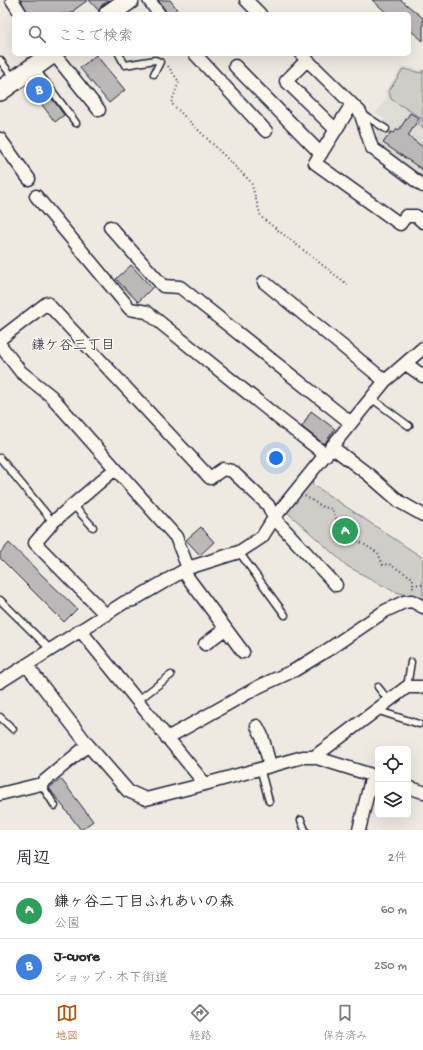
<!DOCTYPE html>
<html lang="ja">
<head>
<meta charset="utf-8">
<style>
	:root { --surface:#fff; --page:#f7f7f7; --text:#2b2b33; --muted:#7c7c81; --line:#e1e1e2; --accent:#b45309 }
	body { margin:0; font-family:"Gochi Hand","Klee One",sans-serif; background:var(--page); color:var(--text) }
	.controls { position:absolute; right:12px; bottom:12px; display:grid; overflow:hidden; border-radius:6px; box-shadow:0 4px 16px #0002 }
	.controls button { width:36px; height:36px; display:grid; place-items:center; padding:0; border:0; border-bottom:1px solid var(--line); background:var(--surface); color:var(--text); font:20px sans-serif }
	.you { position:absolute; left:276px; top:458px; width:14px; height:14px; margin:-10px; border:3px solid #fff; border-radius:50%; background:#1a73e8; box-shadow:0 0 0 6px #1a73e833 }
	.badge { display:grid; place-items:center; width:26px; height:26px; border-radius:50%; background:var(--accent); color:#fff; font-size:13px; font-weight:700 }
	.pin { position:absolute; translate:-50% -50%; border:2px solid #fff; box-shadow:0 1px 4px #0006 }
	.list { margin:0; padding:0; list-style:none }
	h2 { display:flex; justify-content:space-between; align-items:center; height:52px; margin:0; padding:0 16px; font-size:17px }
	h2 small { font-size:13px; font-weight:400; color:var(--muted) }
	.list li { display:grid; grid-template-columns:26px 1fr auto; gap:12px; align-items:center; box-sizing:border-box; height:56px; padding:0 16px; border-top:1px solid var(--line) }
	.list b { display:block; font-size:15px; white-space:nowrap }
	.list p { margin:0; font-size:13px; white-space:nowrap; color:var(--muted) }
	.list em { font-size:13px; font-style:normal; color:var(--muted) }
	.icon { flex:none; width:22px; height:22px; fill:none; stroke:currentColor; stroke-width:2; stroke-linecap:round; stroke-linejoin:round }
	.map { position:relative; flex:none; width:423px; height:830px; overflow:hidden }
	.search { position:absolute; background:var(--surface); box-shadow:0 4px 16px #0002; left:12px; right:12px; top:12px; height:44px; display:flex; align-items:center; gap:10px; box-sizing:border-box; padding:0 14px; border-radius:6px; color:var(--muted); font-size:15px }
	.sheet { height:164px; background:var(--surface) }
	nav { display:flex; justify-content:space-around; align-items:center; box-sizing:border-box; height:56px; border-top:1px solid var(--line); background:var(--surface); font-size:11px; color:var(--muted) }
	nav a { display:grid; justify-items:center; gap:2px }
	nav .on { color:var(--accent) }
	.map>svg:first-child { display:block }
</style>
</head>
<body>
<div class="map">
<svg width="423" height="830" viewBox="0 0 423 830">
	<rect width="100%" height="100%" fill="#eeeae2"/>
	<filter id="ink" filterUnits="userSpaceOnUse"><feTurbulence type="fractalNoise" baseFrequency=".025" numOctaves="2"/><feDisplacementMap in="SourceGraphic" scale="8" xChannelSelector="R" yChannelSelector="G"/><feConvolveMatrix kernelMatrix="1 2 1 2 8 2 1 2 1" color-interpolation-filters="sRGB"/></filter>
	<g filter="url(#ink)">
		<path fill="#dfdbd5" d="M 403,66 L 421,70 L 423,67 L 423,184 L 374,150 L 372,138 L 385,119 L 376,113 L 387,98 L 385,91 Z"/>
		<path fill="#d0cdc9" stroke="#797882" d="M 403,69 L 421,73 L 423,70 L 423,128 L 418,124 L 421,118 L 391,99 L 389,91 Z
			M 309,482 L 423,558 L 423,600 L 393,591 L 347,566 L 286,511 Z"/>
		<path fill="#bcb8b8" stroke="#22223b" d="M 21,0 L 88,0 L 74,10 L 74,11 L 69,14 L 28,14 Z
			M 89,0 L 110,0 L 102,5 L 99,11 Z
			M 158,0 L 170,0 L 177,9 L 170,14 L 166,14 L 165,10 Z
			M 372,0 L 401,0 L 423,18 L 423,41 L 409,29 L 409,14 L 388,14 Z
			M 96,55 L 125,90 L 109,103 L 80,68 Z
			M 37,78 L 64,115 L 55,122 L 27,85 Z
			M 410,113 L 419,118 L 408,136 L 423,147 L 423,170 L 383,143 L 391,132 L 394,133 L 397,129 L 399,130 Z
			M 131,265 L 152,288 L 138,302 L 116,279 Z
			M 311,411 L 335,429 L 324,444 L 302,427 Z
			M 201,527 L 214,542 L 200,555 L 186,540 Z
			M 9,543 L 77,609 L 64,622 L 0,558 L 0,553 Z
			M 61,779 L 93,821 L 81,830 L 49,788 Z"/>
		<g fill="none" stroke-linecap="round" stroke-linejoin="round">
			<g stroke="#22223b" stroke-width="9">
				<path id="service" d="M 119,54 L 125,65 L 155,60 L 160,62 L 154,74
					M 0,60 L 14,79
					M 35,68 L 76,123
					M 361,113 L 386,129
					M 371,398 L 409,426
					M 0,458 L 53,522
					M 73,505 L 93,527
					M 239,552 L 285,615
					M 0,600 L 51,650
					M 378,687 L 389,701
					M 407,687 L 411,662
					M 137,701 L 171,675
					M 376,710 L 419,724
					M 0,717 L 13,729
					M 260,768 L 269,801
					M 41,784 L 55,806
					M 301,820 L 305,830"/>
			</g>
			<g stroke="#22223b" stroke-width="15">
				<path id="minor" d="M 12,0 L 21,14
					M 149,0 L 159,14
					M 246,0 L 260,14
					M 54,54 L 99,110
					M 195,54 L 266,131
					M 301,54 L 360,112 L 372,148 L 423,186
					M 307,60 L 286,81 L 336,130
					M 235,66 L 321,154
					M 352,104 L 315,163 L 400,224 L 406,216 L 416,216 L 423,222
					M 0,139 L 29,179
					M 36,196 L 130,309 L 147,312 L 281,420 L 326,455
					M 110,227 L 163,286 L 180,287 L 351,423
					M 264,282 L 385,381
					M 0,339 L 47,303 L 210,478 L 223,469 L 232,471 L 268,505 L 274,518 L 336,585
					M 0,345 L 21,372 L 51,396 L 176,537 L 188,568
					M 406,364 L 423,376
					M 332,447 L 369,475 L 400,502 L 423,515
					M 183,571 L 243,652
					M 106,615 L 35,543 L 53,522 L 115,469
					M 80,630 L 205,784
					M 205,644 L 225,629
					M 27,666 L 88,745 L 128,791 L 146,799 L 205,784 L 303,757 L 314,757 L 407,687 L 423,687
					M 0,682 L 125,602 L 133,600 L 188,568 L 239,552 L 262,537 L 274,518 L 385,381 L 423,348
					M 257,726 L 262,736 L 270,765
					M 167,738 L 260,686 L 295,670 L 326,651 L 385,611 L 404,602 L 412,601 L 423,607
					M 314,757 L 378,777
					M 408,787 L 423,792
					M 0,794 L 41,784 L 88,745
					M 359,830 L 372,775"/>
			</g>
			<g stroke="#22223b" stroke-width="22">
				<path id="primary" d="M 109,14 L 129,0
					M 0,91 L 52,54"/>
			</g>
			<path stroke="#22223b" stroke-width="2" stroke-dasharray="1 3" stroke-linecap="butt" d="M 168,66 L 179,82 L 171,103 L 251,182 L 261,217 L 348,285
				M 305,496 L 323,507 L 332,509 L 339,525 L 355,539 L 378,553 L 383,565 L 389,564 L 413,578 L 413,589
				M 413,584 L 423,585"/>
			<use href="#service" stroke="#fbf7ec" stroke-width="6"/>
			<use href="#minor" stroke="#fbf7ec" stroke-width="12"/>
			<use href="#primary" stroke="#fbf7ec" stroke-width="19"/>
		</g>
	</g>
	<g text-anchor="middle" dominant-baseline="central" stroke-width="3" stroke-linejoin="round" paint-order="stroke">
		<g font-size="14" fill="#22223b" stroke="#fbf7ec">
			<text x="73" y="346">鎌ケ谷三丁目</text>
		</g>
	</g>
</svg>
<div class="controls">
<button><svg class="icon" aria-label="locate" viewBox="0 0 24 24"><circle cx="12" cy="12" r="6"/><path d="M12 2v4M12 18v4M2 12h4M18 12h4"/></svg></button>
<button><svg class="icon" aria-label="layers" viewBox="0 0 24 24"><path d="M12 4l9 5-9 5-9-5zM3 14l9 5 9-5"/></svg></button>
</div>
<div class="you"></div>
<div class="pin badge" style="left:345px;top:531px;background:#2e9e5b">A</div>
<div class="pin badge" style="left:39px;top:90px;background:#3f7fe0">B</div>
<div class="search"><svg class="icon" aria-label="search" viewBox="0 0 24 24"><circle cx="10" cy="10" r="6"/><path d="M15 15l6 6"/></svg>ここで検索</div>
</div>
<section class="sheet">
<h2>周辺<small>2件</small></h2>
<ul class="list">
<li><span class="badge" style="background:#2e9e5b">A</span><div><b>鎌ヶ谷二丁目ふれあいの森</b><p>公園</p></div><em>60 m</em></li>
<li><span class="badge" style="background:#3f7fe0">B</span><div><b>J-cuore</b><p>ショップ · 木下街道</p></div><em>250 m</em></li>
</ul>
</section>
<nav>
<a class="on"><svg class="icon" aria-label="map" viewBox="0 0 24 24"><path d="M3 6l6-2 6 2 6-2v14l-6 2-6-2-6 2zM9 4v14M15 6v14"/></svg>地図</a>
<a><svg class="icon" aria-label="directions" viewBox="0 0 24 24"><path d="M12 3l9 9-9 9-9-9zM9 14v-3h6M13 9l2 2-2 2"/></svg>経路</a>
<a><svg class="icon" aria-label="saved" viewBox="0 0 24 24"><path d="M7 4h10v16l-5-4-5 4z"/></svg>保存済み</a>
</nav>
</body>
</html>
